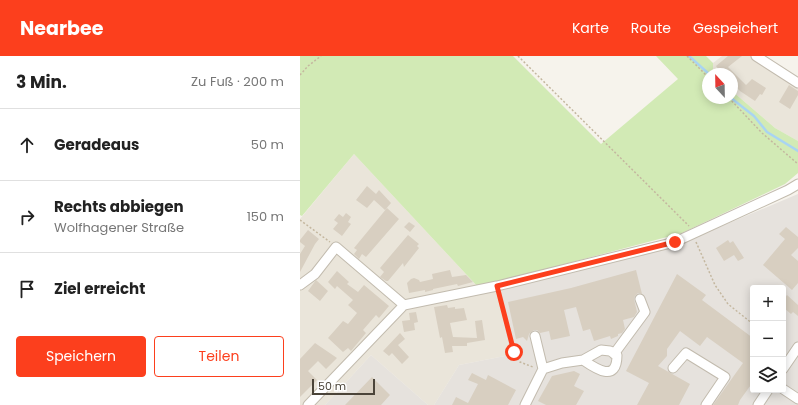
<!DOCTYPE html>
<html lang="de">
<head>
<meta charset="utf-8">
<style>
	:root { --surface:#fff; --page:#f2f2f2; --text:#222; --muted:#767676; --line:#e0e0e0; --accent:#fc3f1d }
	body { margin:0; font-family:Poppins,sans-serif; background:var(--page); color:var(--text) }
	.controls { position:absolute; right:12px; bottom:12px; display:grid; overflow:hidden; border-radius:4px; box-shadow:0 2px 10px #0003 }
	.controls button { width:36px; height:36px; display:grid; place-items:center; padding:0; border:0; border-bottom:1px solid var(--line); background:var(--surface); color:var(--text); font:20px sans-serif }
	.compass { position:absolute; left:402px; top:12px; width:36px; height:36px; border-radius:50%; background:var(--surface); box-shadow:0 2px 10px #0003; rotate:338deg }
	.scale { position:absolute; left:12px; bottom:10px; width:63px; box-sizing:border-box; padding-left:4px; border:2px solid #4b4439; border-top:0; font-size:11px; line-height:14px; white-space:nowrap; color:#4b4439; -webkit-text-stroke:3px #fff; paint-order:stroke }
	.stop { position:absolute; width:12px; height:12px; margin:-9px; border:3px solid #fc3f1d; border-radius:50%; background:#fff }
	.stop.end { background:#fc3f1d; border-color:#fff; box-shadow:0 1px 4px #0008 }
	.list { margin:0; padding:0; list-style:none }
	h2 { display:flex; justify-content:space-between; align-items:center; height:52px; margin:0; padding:0 16px; font-size:17px }
	h2 small { font-size:13px; font-weight:400; color:var(--muted) }
	.list li { display:grid; grid-template-columns:26px 1fr auto; gap:12px; align-items:center; box-sizing:border-box; height:72px; padding:0 16px; border-top:1px solid var(--line) }
	.list b { display:block; font-size:15px; white-space:nowrap }
	.list p { margin:0; font-size:13px; white-space:nowrap; color:var(--muted) }
	.list em { font-size:13px; font-style:normal; color:var(--muted) }
	.actions { display:flex; gap:8px; padding:12px 16px }
	.actions a { flex:1; padding:9px 0; border:1px solid var(--accent); border-radius:4px; text-align:center; font-size:14px; color:var(--accent) }
	.actions .main { background:var(--accent); color:#fff }
	.icon { flex:none; width:22px; height:22px; fill:none; stroke:currentColor; stroke-width:2; stroke-linecap:round; stroke-linejoin:round }
	.map { position:relative; flex:none; width:498px; height:349px; overflow:hidden }
	header { display:flex; align-items:center; gap:24px; box-sizing:border-box; height:56px; padding:0 20px; background:var(--accent); color:#fff }
	header strong { font-size:19px }
	nav { display:flex; gap:22px; margin-inline-start:auto; font-size:14px }
	main { display:flex }
	aside { flex:1; background:var(--surface) }
	.map>svg:first-child { display:block }
</style>
</head>
<body>
<header>
<strong>Nearbee</strong>
<nav><a>Karte</a><a>Route</a><a>Gespeichert</a></nav>
</header>
<main>
<aside>
<h2>3 Min.<small>Zu Fuß · 200 m</small></h2>
<ul class="list">
<li><svg class="icon" aria-label="ahead" viewBox="0 0 24 24"><path d="M12 20V5M6 11l6-6 6 6"/></svg><div><b>Geradeaus</b></div><em>50 m</em></li>
<li><svg class="icon" aria-label="right" viewBox="0 0 24 24"><path d="M7 20v-9h11M14 6l5 5-5 5"/></svg><div><b>Rechts abbiegen</b><p>Wolfhagener Straße</p></div><em>150 m</em></li>
<li><svg class="icon" aria-label="arrive" viewBox="0 0 24 24"><path d="M6 21V4h12l-3 4 3 4H6"/></svg><div><b>Ziel erreicht</b></div></li>
</ul>
<div class="actions"><a class="main">Speichern</a><a>Teilen</a></div>
</aside>
<div class="map">
<svg width="498" height="349" viewBox="0 0 498 349">
	<rect width="100%" height="100%" fill="#f6f3ec"/>
	<path fill="#eae5da" d="M 422,0 L 460,0 L 498,30 L 498,85 L 475,72 L 432,35 L 432,18 L 413,18 L 413,7 Z
		M 54,98 L 178,231 L 197,235 L 210,299 L 159,309 L 134,349 L 128,349 L 71,299 L 25,349 L 0,349 L 0,163 Z"/>
	<path fill="#e6e2dd" fill-rule="evenodd" d="M 498,138 L 498,349 L 134,349 L 159,309 L 210,299 L 197,235 L 370,192 ZM 453,232 L 483,232 L 483,334 L 453,334 Z
		M 71,299 L 128,349 L 25,349 Z"/>
	<path fill="#d2eab5" d="M 0,0 L 213,0 L 301,88 L 378,23 L 356,0 L 406,0 L 413,7 L 413,18 L 408,18 L 408,42 L 432,42 L 432,35 L 475,72 L 498,85 L 498,117 L 485,128 L 382,177 L 178,231 L 54,98 L 2,160 L 0,159 Z"/>
	<g fill="none" stroke-linecap="round" stroke-linejoin="round">
		<path stroke="#a9d4f2" stroke-width="2.5" d="M 389,0 L 409,18
			M 431,42 L 454,60 L 467,76 L 498,95"/>
	</g>
	<path fill="#d8cfc1" d="M 428,0 L 442,0 L 428,11 L 446,29 L 452,23 L 466,32 L 462,39 L 460,38 L 455,45 L 440,35 L 432,27 L 432,18 L 422,18 L 416,10 Z
		M 489,29 L 498,35 L 498,39 L 490,53 L 479,46 Z
		M 67,130 L 76,138 L 79,134 L 91,147 L 85,154 L 74,144 L 67,152 L 56,144 Z
		M 87,152 L 99,163 L 66,201 L 62,198 L 59,203 L 54,198 L 57,194 L 54,192 Z
		M 46,157 L 51,161 L 48,166 L 51,168 L 42,180 L 33,173 L 38,167 L 34,164 L 39,158 L 43,161 Z
		M 109,166 L 115,170 L 110,176 L 104,171 Z
		M 486,171 L 498,181 L 498,192 L 491,199 L 498,205 L 498,227 L 492,234 L 463,209 L 485,183 L 479,178 Z
		M 8,174 L 19,183 L 15,188 L 0,216 L 0,198 L 5,190 L 0,186 L 0,184 Z
		M 108,179 L 119,188 L 117,190 L 119,192 L 104,211 L 103,207 L 88,225 L 86,225 L 80,221 L 84,216 L 80,212 Z
		M 428,184 L 430,187 L 433,185 L 444,202 L 438,205 L 434,199 L 424,205 L 416,192 Z
		M 150,214 L 152,221 L 166,219 L 173,226 L 158,230 L 157,228 L 133,233 L 133,234 L 125,236 L 125,234 L 109,237 L 107,227 L 111,223 L 114,222 L 119,224 L 120,226 L 133,223 L 132,218 Z
		M 336,214 L 342,238 L 338,237 L 335,240 L 334,243 L 337,256 L 334,261 L 323,264 L 325,273 L 322,277 L 318,278 L 318,280 L 311,283 L 310,280 L 294,285 L 290,273 L 283,275 L 276,251 L 264,254 L 270,280 L 251,284 L 249,275 L 240,277 L 237,274 L 234,274 L 229,278 L 227,285 L 223,281 L 216,283 L 208,246 L 271,232 Z
		M 37,215 L 49,226 L 47,228 L 58,236 L 64,229 L 89,250 L 79,262 L 76,259 L 63,274 L 66,277 L 51,295 L 48,292 L 43,296 L 28,282 L 43,265 L 48,268 L 57,257 L 48,249 L 53,244 L 37,230 L 35,233 L 28,226 Z
		M 377,218 L 406,239 L 402,244 L 453,282 L 453,326 L 440,344 L 438,349 L 413,349 L 443,307 L 407,281 L 400,290 L 380,275 L 367,293 L 367,300 L 358,310 L 390,328 L 379,349 L 337,349 L 349,327 L 326,315 Z
		M 16,224 L 28,235 L 20,245 L 8,235 Z
		M 487,239 L 498,249 L 498,260 L 493,256 L 491,258 L 484,252 L 486,249 L 483,247 L 483,244 Z
		M 147,249 L 148,252 L 155,251 L 155,253 L 164,252 L 167,264 L 150,267 L 153,281 L 177,282 L 175,265 L 182,264 L 185,284 L 167,287 L 167,290 L 152,290 L 153,296 L 145,297 L 142,281 L 140,282 L 134,251 Z
		M 116,256 L 118,266 L 114,267 L 115,274 L 104,276 L 102,265 L 110,264 L 109,257 Z
		M 100,277 L 105,283 L 98,289 L 109,301 L 102,308 L 92,297 L 89,300 L 83,295 Z
		M 15,287 L 37,302 L 26,313 L 18,305 L 8,315 L 17,324 L 0,341 L 0,303 Z
		M 274,315 L 280,318 L 274,330 L 284,335 L 276,349 L 246,349 L 238,345 L 252,320 Z
		M 172,317 L 186,324 L 188,319 L 216,334 L 208,349 L 152,349 L 156,341 L 168,347 L 178,328 L 168,324 Z
		M 72,321 L 90,339 L 81,349 L 45,349 Z"/>
	<g fill="none" stroke-linecap="round" stroke-linejoin="round">
		<g stroke="#c2bbae" stroke-width="11">
			<path id="minor" d="M 456,0 L 498,27
				M 0,229 L 15,218 L 36,191 L 104,249
				M 235,280 L 243,313
				M 314,298 L 345,256 L 340,243
				M 373,312 L 386,297 L 425,321 L 406,349
				M 483,313 L 498,291
				M 483,333 L 498,343
				M 8,349 L 104,249 L 197,230 L 375,186 L 488,134 L 498,128
				M 225,349 L 243,313 L 262,307 L 283,304 L 301,294 L 310,295 L 317,299 C 317,327 296,313 283,304
				M 458,349 L 468,334"/>
		</g>
		<path stroke="#c4b79f" stroke-width="1.5" stroke-dasharray="2 2" stroke-linecap="butt" d="M 218,0 L 389,170
			M 387,0 L 408,21
			M 0,19 L 8,10 L 21,0
			M 429,42 L 462,77 L 498,108
			M 0,164 L 30,186
			M 396,186 L 415,229 L 428,248 L 453,268
			M 199,237 L 214,296 L 220,306 L 233,311"/>
		<use href="#minor" stroke="#fff" stroke-width="9"/>
	</g>
	<g fill="none" stroke-linecap="round" stroke-linejoin="round">
		<path stroke="#fc3f1d" stroke-width="5" d="M 214,296 L 197,230 L 375,186"/>
	</g>
</svg>
<div class="controls">
<button>+</button>
<button>−</button>
<button><svg class="icon" aria-label="layers" viewBox="0 0 24 24"><path d="M12 4l9 5-9 5-9-5zM3 14l9 5 9-5"/></svg></button>
</div>
<svg class="compass" viewBox="-18 -18 36 36"><path d="M0-13l5 13h-10z" fill="#e53935"/><path d="M0 13l5-13h-10z" fill="#767676"/></svg>
<div class="scale">50 m</div>
<div class="stop" style="left:214px;top:296px"></div>
<div class="stop end" style="left:375px;top:186px"></div>
</div>
</main>
</body>
</html>
